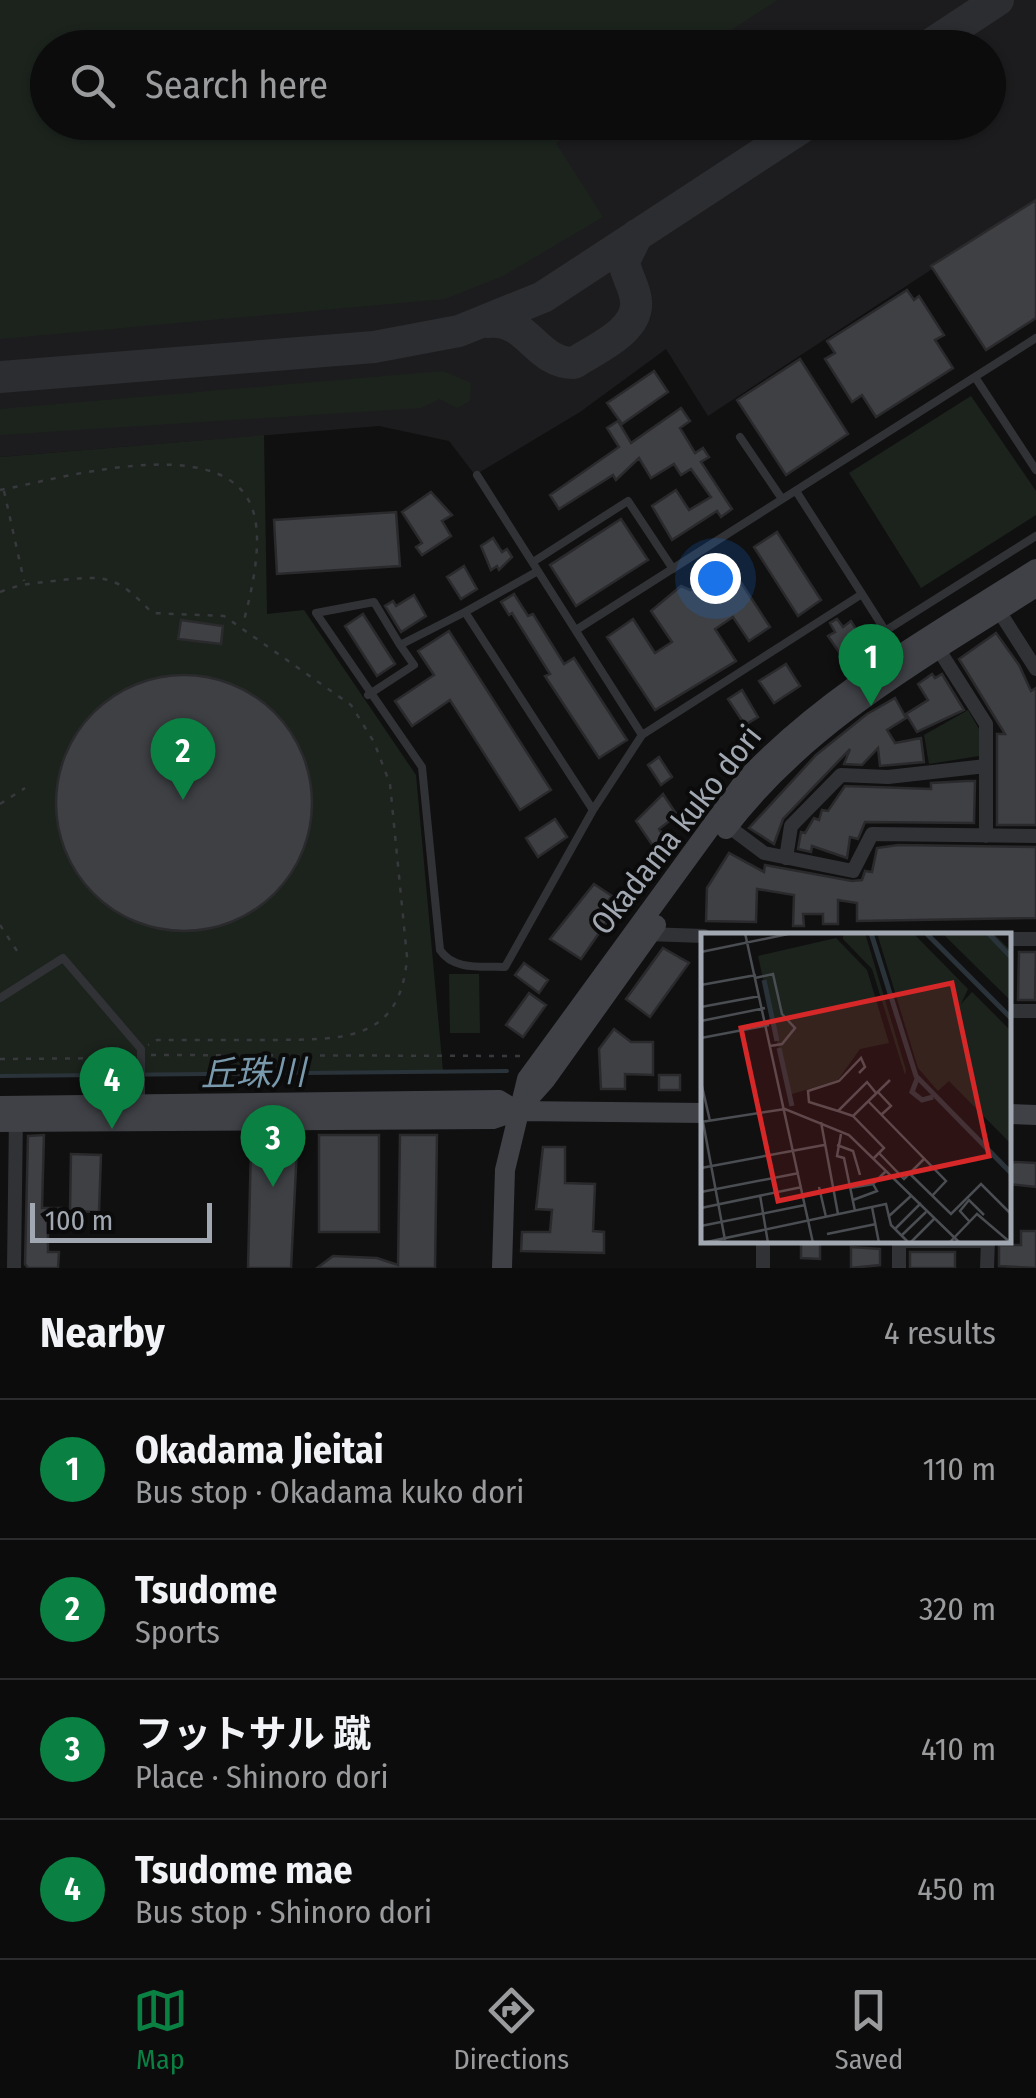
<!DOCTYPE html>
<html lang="en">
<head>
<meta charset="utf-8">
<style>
	:root { --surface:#0c0c0d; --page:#151516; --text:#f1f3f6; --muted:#9a9b9d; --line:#2c2c2e; --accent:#0b8043 }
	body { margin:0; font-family:"Fira Sans Condensed","Noto Sans JP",sans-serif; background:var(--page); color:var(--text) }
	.scale { position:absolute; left:30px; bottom:25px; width:182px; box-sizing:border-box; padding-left:10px; border:5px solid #a1a8b1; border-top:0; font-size:28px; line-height:35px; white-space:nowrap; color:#a1a8b1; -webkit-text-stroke:8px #0b0b0c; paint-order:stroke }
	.you { position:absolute; left:715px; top:578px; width:35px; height:35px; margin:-25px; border:8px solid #fff; border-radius:50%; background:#1a73e8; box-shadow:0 0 0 15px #1a73e833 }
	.badge { display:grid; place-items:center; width:65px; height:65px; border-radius:50%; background:var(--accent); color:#fff; font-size:32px; font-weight:700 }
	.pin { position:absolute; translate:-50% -82px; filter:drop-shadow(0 2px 5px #0008) }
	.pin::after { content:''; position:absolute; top:52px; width:35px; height:30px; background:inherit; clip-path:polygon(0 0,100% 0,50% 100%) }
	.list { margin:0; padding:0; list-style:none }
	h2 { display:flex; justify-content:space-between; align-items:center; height:130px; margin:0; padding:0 40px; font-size:42px }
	h2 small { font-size:32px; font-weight:400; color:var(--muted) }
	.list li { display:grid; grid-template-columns:65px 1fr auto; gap:30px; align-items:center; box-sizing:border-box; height:140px; padding:0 40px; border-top:2px solid var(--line) }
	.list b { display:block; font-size:38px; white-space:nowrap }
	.list p { margin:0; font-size:32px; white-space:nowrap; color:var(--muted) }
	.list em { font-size:32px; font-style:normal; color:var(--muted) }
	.icon { flex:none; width:55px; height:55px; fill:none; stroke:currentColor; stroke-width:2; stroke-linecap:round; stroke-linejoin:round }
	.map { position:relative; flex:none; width:1036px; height:1268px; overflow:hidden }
	.search { position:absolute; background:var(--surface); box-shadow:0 2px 8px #0004; left:30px; right:30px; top:30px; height:110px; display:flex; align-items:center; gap:25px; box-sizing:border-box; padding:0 35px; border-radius:55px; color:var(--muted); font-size:38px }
	.sheet { height:690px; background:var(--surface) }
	nav { display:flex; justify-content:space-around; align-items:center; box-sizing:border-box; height:140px; border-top:2px solid var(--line); background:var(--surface); font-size:28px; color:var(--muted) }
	nav a { display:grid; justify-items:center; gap:5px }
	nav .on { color:var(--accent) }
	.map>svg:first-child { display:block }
</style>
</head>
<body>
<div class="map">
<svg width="1036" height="1268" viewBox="0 0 1036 1268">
	<rect width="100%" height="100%" fill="#101011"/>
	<path fill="#1c1c1e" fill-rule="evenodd" d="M 0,0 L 1036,0 L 1036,201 L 708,416 L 666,349 L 580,412 L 475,475 L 449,441 L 379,426 L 0,457 ZM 48,48 L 988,48 L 988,122 L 48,122 Z"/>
	<path fill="#1c231d" d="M 0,0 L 778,0 L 704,47 L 48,48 L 48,122 L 587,123 L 556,143 L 603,217 L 503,276 L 445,299 L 0,339 Z
		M 443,371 L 471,383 L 470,401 L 457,408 L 440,399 L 421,408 L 0,435 L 0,409 Z
		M 971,396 L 1036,491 L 1036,515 L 921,588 L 849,473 Z
		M 264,435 L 267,614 L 304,610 L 416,775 L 443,1071 L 0,1076 L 0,457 Z
		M 968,710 L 979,729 L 979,756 L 929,764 L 924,735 Z
		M 449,974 L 479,974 L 480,1033 L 450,1033 Z"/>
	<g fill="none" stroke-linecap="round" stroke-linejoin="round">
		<path stroke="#2a3339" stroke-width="4" d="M 0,1076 L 507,1071"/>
		<path stroke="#2c2d30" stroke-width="32" d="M 925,48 L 998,0
			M 488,322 C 529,318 535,363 574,363 C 595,349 639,331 636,301 C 635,287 626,276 624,261 L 637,235
			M 0,377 L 374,347 L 459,331 L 543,297 L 810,122"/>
	</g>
	<path fill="#3f4044" stroke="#2a2a2d" stroke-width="2.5" d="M 1036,200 L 1036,318 L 986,350 L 931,266 Z
		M 907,290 L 914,300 L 919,296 L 944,335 L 935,340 L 953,368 L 876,417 L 862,395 L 852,402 L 825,359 L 835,353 L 827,341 Z
		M 800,359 L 848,434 L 786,475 L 737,400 Z
		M 654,371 L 668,392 L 622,424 L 607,403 Z
		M 681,408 L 690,421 L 680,428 L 695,453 L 703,448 L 709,457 L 701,462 L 732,509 L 721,517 L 717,511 L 672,540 L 652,506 L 676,490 L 689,510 L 711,497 L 691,469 L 681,475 L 674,464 L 651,478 L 639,458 L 616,480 L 613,475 L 559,509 L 550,495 L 619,447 L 607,428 L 618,421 L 631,443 Z
		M 431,492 L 452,515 L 442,521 L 451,536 L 422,555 L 416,547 L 422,543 L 402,512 Z
		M 396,512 L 400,566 L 277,574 L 274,520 Z
		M 621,519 L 648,560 L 576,606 L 550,565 Z
		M 777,532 L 821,600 L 798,616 L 754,547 Z
		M 493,538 L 502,552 L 507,549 L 512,557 L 499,570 L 497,566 L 491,570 L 481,546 Z
		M 729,564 L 770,627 L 749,641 L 733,617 L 715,629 L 736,661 L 655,710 L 607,637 L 633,619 L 655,653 L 672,642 L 651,611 L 681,586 L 690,590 Z
		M 464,566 L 477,589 L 461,599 L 447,577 Z
		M 514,594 L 528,616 L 533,614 L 564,664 L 574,658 L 627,740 L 599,758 L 545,676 L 550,674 L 512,613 L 509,615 L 501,602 Z
		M 414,595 L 426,616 L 401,632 L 385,606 L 393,601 L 396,606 Z
		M 363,614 L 395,664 L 377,676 L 345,626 Z
		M 837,619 L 843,627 L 851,621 L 861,637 L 839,652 L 828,636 L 835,632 L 830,623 Z
		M 181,620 L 223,626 L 221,644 L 178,639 Z
		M 449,631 L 551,790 L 520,810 L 450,700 L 412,726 L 395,701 L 434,675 L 418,651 Z
		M 996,633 L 1019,665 L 1031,691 L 1036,688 L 1036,825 L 997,825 L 997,734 L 1005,734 L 959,659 Z
		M 786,664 L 800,686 L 774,703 L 759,681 Z
		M 932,674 L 935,678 L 942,674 L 964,710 L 917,732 L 906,714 L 928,700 L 918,684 Z
		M56 803a128 128 0 1 1 256 0a128 128 0 1 1-256 0Z
		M 742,690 L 758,717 L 745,725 L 728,699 Z
		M 895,698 L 906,718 L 887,730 L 895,743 L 921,738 L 924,762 L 880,766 L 878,748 L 862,765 L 844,764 L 850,749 L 783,819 L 774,844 L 749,828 L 816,755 L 867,714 Z
		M 659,757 L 672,777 L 661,785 L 648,765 Z
		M 967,781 L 975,781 L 974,823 L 865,822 L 858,839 L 850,837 L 847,858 L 812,846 L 811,852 L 798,849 L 801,832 L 805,833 L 814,818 L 819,820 L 822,810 L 828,811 L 845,786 L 931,789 L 931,783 Z
		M 663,794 L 677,815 L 659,829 L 668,843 L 655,849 L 636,821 Z
		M 555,819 L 567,837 L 538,857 L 526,838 Z
		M 898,845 L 1036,847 L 1036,918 L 857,921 L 857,903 L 838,900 L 838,924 L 823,924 L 823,914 L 803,914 L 804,926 L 793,926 L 794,895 L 757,889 L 756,922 L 706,921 L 707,888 L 729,853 L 764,872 L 765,865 L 852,881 L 862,880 L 865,871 L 872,872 L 877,848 Z
		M 594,884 L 612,896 L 604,906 L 613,913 L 581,959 L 550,939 Z
		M 663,948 L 689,963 L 650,1017 L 626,999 Z
		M 1019,952 L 1036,952 L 1035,1000 L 1018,1000 Z
		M 524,963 L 548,980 L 539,993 L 515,975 Z
		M 529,993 L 546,1005 L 523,1037 L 506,1025 Z
		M 614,1029 L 631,1042 L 653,1042 L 653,1075 L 625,1074 L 625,1089 L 601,1089 L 599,1049 Z
		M 659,1075 L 680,1075 L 680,1090 L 659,1090 Z
		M 44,1135 L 42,1208 L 62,1208 L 62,1222 L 48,1222 L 48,1252 L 59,1252 L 58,1268 L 28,1268 L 25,1264 L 28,1136 Z
		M 319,1135 L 379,1135 L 379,1232 L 319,1232 Z
		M 400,1135 L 437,1135 L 435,1268 L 317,1268 L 333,1256 L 377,1258 L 398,1265 Z
		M 251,1147 L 297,1148 L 291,1268 L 248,1268 Z
		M 543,1147 L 565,1147 L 565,1183 L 595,1184 L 593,1231 L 604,1232 L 604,1253 L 521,1251 L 522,1232 L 550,1232 L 552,1210 L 536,1209 Z
		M 71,1154 L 101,1155 L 99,1212 L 70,1211 Z
		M 1015,1162 L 1036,1163 L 1036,1187 L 1008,1184 L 1008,1165 Z
		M 1021,1231 L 1036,1231 L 1036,1268 L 999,1266 L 999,1245 L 1021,1245 Z
		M 801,1240 L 820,1240 L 820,1259 L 801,1258 Z
		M 851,1247 L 880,1249 L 880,1265 L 851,1268 Z
		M 910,1252 L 955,1252 L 955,1268 L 910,1268 Z"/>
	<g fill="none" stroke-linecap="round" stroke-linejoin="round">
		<path stroke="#37393d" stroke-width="2.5" stroke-dasharray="5 8" stroke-linecap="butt" d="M 0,490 C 59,479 213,433 249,501 C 266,533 252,590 243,624
			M 4,491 L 24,581
			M 0,592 C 19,584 34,583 54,581 C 104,575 116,574 152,613 L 224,616 L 351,705 L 374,742 L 390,784 L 407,957 C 401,1043 342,1039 272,1040 C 234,1040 195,1040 157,1040 L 148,1045
			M 0,804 L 25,788
			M 0,925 L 19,954
			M 151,1055 L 523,1056
			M 0,1059 L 128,1058"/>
		<path stroke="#313236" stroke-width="8" d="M 975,377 L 1036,470
			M 740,437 L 782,499
			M 477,475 L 642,735 L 862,594 L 900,654
			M 796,491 L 862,594
			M 533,562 L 628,501 L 673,569
			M 538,571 L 465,612 L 593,810 L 642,735
			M 576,630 L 1036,338
			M 885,631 L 1036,536
			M 400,645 L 374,602 L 316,613 L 422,767 L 440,950 C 454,971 482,966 505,967 L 593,810
			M 368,695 L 414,665 L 400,645 L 465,612
			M 0,998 L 63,958 L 141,1049 L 141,1101"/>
		<path stroke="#313236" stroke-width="14" d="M 999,611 L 1036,669
			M 939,650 L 986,724 L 986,836
			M 728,826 L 764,853 L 853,871 L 872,834 L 1036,836
			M 786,858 L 791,826 L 841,775 L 888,777 L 986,766
			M 646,934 L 704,936
			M 1008,939 L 1036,939
			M 1008,1011 L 1036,1011
			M 899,1241 L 988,1241
			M 14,1268 L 16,1114
			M 763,1268 L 763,1240
			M 899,1268 L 899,1240
			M 987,1268 L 988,1240"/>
		<path stroke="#3f4146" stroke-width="20" d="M 726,829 C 807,722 925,658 1036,587
			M 0,1106 L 499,1100 L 517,1111
			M 522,1106 L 546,1079 L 656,925
			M 1008,1114 L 1036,1115
			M 0,1122 L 493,1119 L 517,1111 L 704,1113
			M 502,1268 L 505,1170 L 527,1079 L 745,780 C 828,692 934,634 1036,569"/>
	</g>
	<g text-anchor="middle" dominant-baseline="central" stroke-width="8" stroke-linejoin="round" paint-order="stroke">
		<g font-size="32" fill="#a1a8b1" stroke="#0b0b0c">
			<text transform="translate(676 830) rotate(-52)">Okadama kuko dori</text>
		</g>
		<g font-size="35" font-style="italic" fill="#7999ac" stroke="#0b0b0c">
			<text transform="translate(253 1073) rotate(-1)">丘珠川</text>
		</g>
	</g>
	<g transform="translate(701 933)">
		<rect width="310" height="310" fill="#101011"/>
		<path d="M 164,0 L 205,137 L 204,142 L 171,36 L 142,6 L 142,0 ZM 176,0 L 212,0 L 267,56 L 260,71 L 271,59 L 310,98 L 310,211 L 248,148 L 237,158 L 217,135 ZM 241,0 L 292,0 L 310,18 L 310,68 ZM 135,5 L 166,37 L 188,110 L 159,116 L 137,147 L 88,162 L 57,23 Z" fill="#1c231d"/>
		<path fill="none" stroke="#2a3339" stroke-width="5" d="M 170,0 L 215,143 L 310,240M 225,0 L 310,85M 287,0 L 310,24M 63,47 L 76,108M 78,115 L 91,173M 216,146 L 211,159 L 221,167 L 232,164"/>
		<path fill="none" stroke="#4a4d51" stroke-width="2.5" d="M 44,0 L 112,310M 0,19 L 92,0M 54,45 L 72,41 L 81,81 L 94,95 L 81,111 L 69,113M 0,52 L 55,42M 0,74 L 59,63M 0,88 L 64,75M 0,105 L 68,92M 0,149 L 9,188M 177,159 L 190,173 L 180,182M 167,168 L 245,248 L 231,263M 137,178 L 108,169 L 107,158 L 138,148 L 160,125 L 164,134 L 158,140M 152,183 L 137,178 L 166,149 L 175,160M 0,189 L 84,176 L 148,202 L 259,310M 2,189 L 24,307M 120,189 L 137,281M 140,201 L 136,223 L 143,225 L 154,278M 136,212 L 152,218 L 159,242M 178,220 L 203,246 L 223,226M 172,226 L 183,215 L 152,183 L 189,147M 0,235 L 123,212M 209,241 L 250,281 L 280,251 L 310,281M 118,254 L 125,284M 149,255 L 172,251 L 185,238M 0,259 L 98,240M 59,262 L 67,310M 152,267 L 176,258 L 172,251M 171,274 L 178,310M 0,275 L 101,254M 187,284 L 211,262M 268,288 L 259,278 L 268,267 L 283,282M 0,293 L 104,272M 194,296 L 220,270M 126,301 L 175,291M 200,303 L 225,279M 1,310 L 185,271 L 190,292 L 208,310M 209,310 L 234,285M 248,310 L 276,281 L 310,310"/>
		<path fill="#d62828" fill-opacity="0.15" stroke="#d62828" stroke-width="5" d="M 251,50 L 288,223 L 77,268 L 40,95 Z"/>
		<rect width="310" height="310" fill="none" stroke="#a1a8b1" stroke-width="5"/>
	</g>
</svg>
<div class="scale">100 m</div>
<div class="you"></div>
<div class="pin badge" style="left:871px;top:706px">1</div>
<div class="pin badge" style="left:183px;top:800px">2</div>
<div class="pin badge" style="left:273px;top:1187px">3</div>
<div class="pin badge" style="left:112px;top:1129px">4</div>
<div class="search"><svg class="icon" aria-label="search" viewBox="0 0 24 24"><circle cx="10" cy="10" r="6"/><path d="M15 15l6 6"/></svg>Search here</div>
</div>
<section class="sheet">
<h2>Nearby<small>4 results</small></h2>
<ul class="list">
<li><span class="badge">1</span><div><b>Okadama Jieitai</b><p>Bus stop · Okadama kuko dori</p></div><em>110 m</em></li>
<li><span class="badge">2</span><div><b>Tsudome</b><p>Sports</p></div><em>320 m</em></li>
<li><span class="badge">3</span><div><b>フットサル 蹴</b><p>Place · Shinoro dori</p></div><em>410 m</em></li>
<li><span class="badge">4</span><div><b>Tsudome mae</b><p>Bus stop · Shinoro dori</p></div><em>450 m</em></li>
</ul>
</section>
<nav>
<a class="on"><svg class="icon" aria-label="map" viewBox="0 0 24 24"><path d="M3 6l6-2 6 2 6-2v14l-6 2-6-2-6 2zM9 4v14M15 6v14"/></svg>Map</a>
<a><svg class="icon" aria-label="directions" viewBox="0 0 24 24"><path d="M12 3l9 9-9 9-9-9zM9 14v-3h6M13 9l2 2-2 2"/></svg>Directions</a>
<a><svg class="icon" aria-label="saved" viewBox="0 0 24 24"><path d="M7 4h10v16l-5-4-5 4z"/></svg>Saved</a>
</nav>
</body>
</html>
